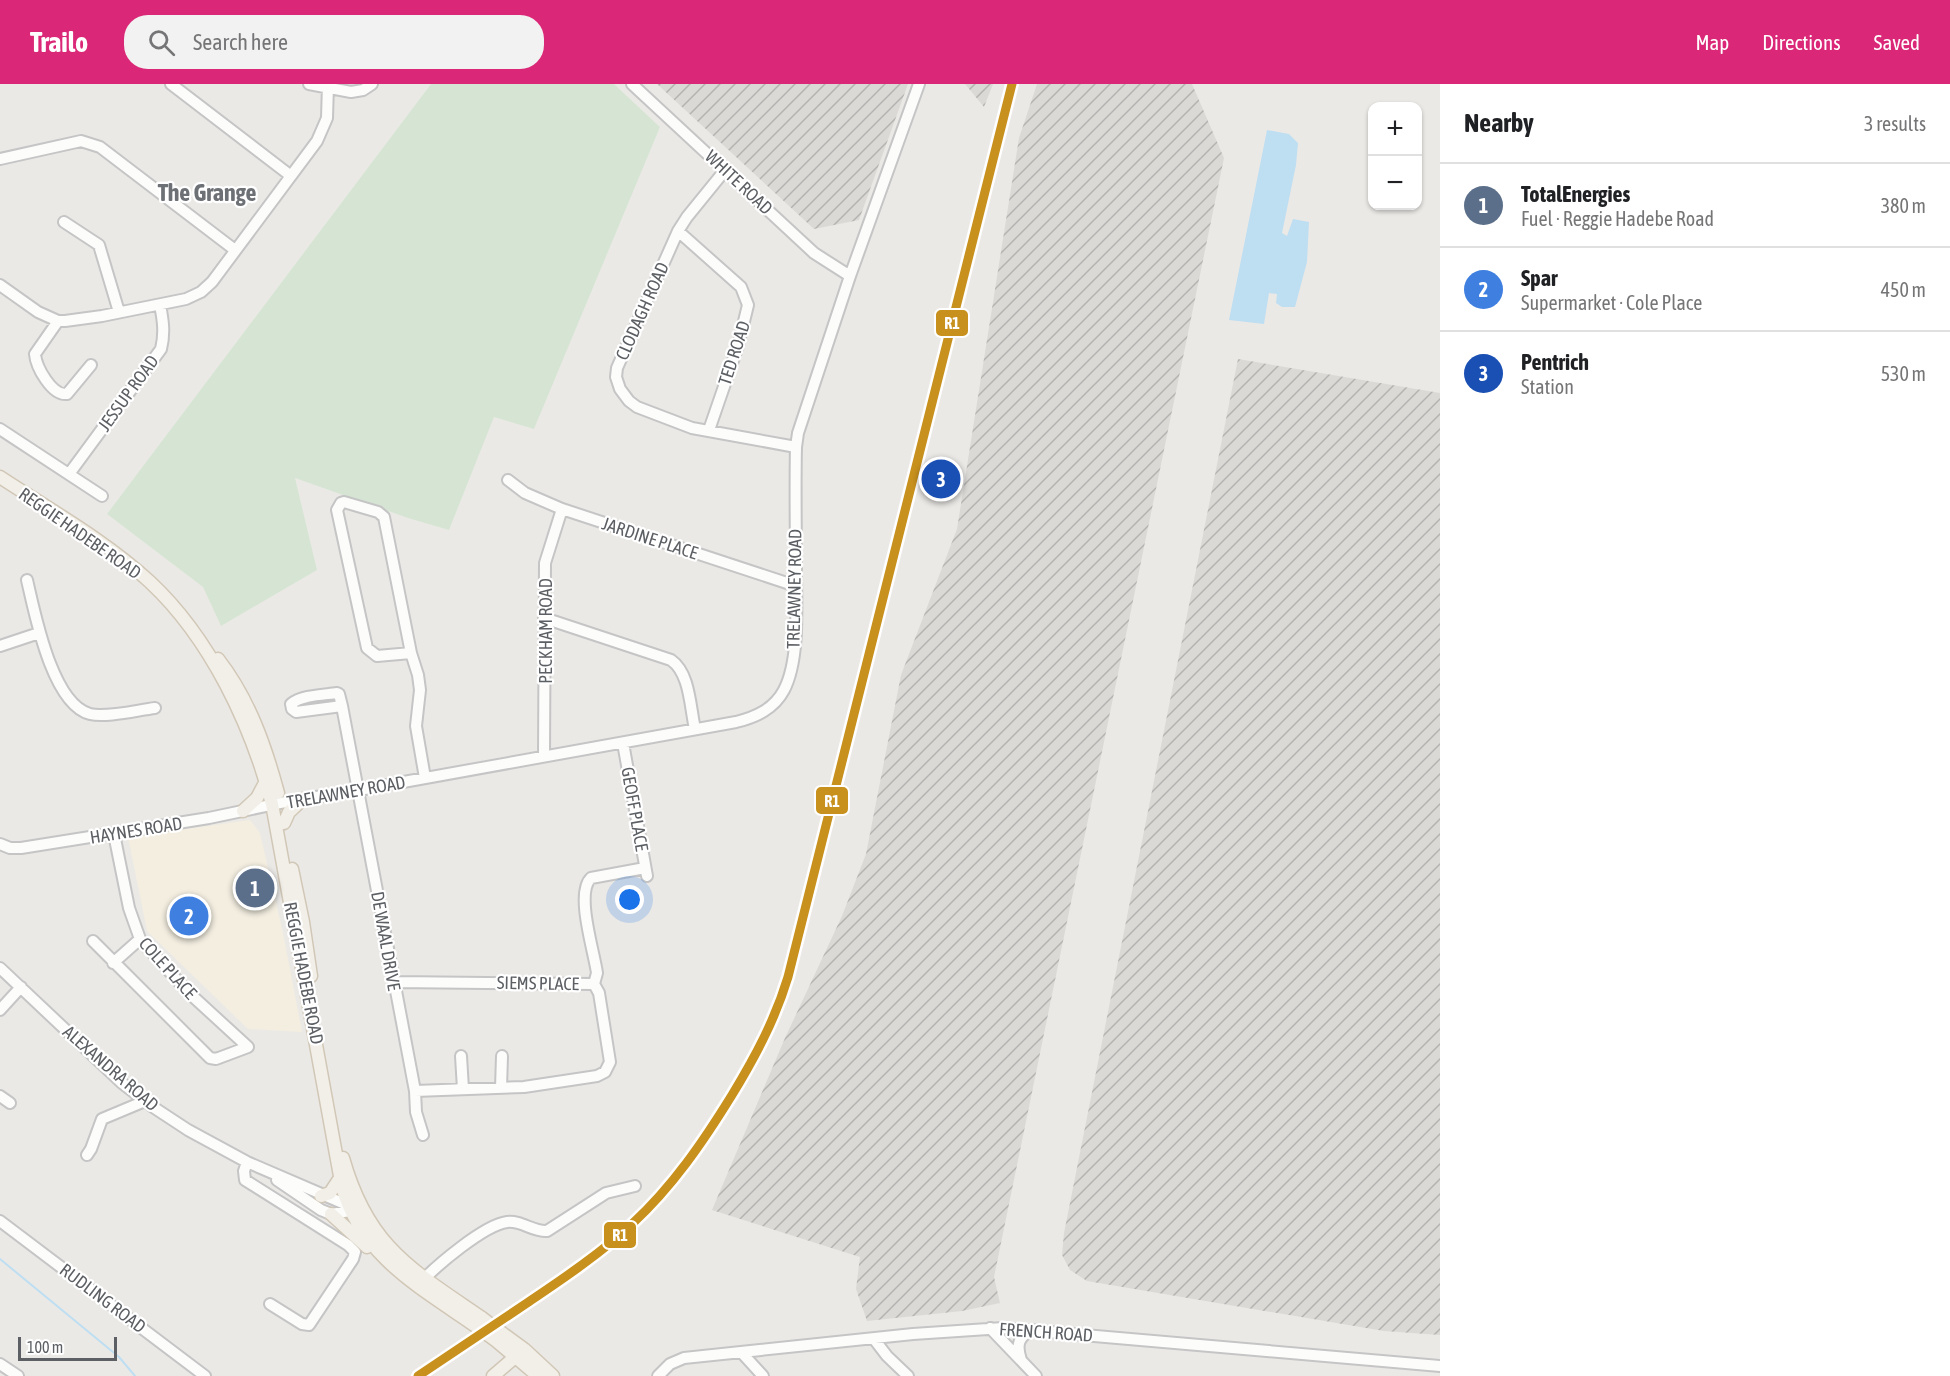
<!DOCTYPE html>
<html lang="en">
<head>
<meta charset="utf-8">
<style>
	:root { --surface:#fff; --page:#f2f2f2; --text:#202124; --muted:#757577; --line:#e0e0e0; --accent:#db2777 }
	body { margin:0; font-family:"Asap Condensed",sans-serif; background:var(--page); color:var(--text) }
	.controls { position:absolute; right:18px; top:18px; display:grid; overflow:hidden; border-radius:12px; box-shadow:0 2px 4px #0004 }
	.controls button { width:54px; height:54px; display:grid; place-items:center; padding:0; border:0; border-bottom:2px solid var(--line); background:var(--surface); color:var(--text); font:30px sans-serif }
	.scale { position:absolute; left:18px; bottom:15px; width:99px; box-sizing:border-box; padding-left:6px; border:3px solid #5c5f63; border-top:0; font-size:16px; line-height:21px; white-space:nowrap; color:#5c5f63; -webkit-text-stroke:4px #fff; paint-order:stroke }
	.you { position:absolute; left:630px; top:816px; width:21px; height:21px; margin:-15px; border:4px solid #fff; border-radius:50%; background:#1a73e8; box-shadow:0 0 0 9px #1a73e833 }
	.badge { display:grid; place-items:center; width:39px; height:39px; border-radius:50%; background:var(--accent); color:#fff; font-size:20px; font-weight:700 }
	.pin { position:absolute; translate:-50% -50%; border:3px solid #fff; box-shadow:0 2px 6px #0006 }
	.list { margin:0; padding:0; list-style:none }
	h2 { display:flex; justify-content:space-between; align-items:center; height:78px; margin:0; padding:0 24px; font-size:26px }
	h2 small { font-size:20px; font-weight:400; color:var(--muted) }
	.list li { display:grid; grid-template-columns:39px 1fr auto; gap:18px; align-items:center; box-sizing:border-box; height:84px; padding:0 24px; border-top:2px solid var(--line) }
	.list b { display:block; font-size:22px; white-space:nowrap }
	.list p { margin:0; font-size:20px; white-space:nowrap; color:var(--muted) }
	.list em { font-size:20px; font-style:normal; color:var(--muted) }
	.icon { flex:none; width:33px; height:33px; fill:none; stroke:currentColor; stroke-width:2; stroke-linecap:round; stroke-linejoin:round }
	.map { position:relative; flex:none; width:1440px; height:1292px; overflow:hidden }
	header { display:flex; align-items:center; gap:36px; box-sizing:border-box; height:84px; padding:0 30px; background:var(--accent); color:#fff }
	header strong { font-size:28px }
	nav { display:flex; gap:33px; margin-inline-start:auto; font-size:21px }
	.search { width:420px; height:54px; background:var(--page); display:flex; align-items:center; gap:15px; box-sizing:border-box; padding:0 21px; border-radius:24px; color:var(--muted); font-size:22px }
	main { display:flex }
	aside { flex:1; background:var(--surface) }
	.map>svg:first-child { display:block }
</style>
</head>
<body>
<header>
<strong>Trailo</strong>
<div class="search"><svg class="icon" aria-label="search" viewBox="0 0 24 24"><circle cx="10" cy="10" r="6"/><path d="M15 15l6 6"/></svg>Search here</div>
<nav><a>Map</a><a>Directions</a><a>Saved</a></nav>
</header>
<main>
<div class="map">
<svg width="1440" height="1292" viewBox="0 0 1440 1292">
	<defs>
		<pattern id="industrial-furrows" width="10" height="10" patternUnits="userSpaceOnUse" patternTransform="scale(1.5)"><rect width="10" height="10" fill="#dbd9d6"/><path d="M-1 1l2-2M0 10L10 0M9 11l2-2" fill="none" stroke="#b5b3b1"/></pattern>
	</defs>
	<rect width="100%" height="100%" fill="#ebe9e6"/>
	<path fill="#f3eee0" d="M 250,736 L 260,749 L 283,849 L 302,948 L 248,945 L 147,847 L 128,753 Z"/>
	<path fill="url(#industrial-furrows)" d="M 657,0 L 908,0 L 859,136 L 814,145 Z
		M 965,0 L 993,0 L 984,23 Z
		M 1037,0 L 1192,0 L 1224,74 L 994,1193 L 1000,1219 L 962,1227 L 867,1237 L 856,1205 L 860,1173 L 712,1126 L 785,954 L 842,832 L 866,770 L 901,591 L 957,445 L 1019,54 Z
		M 1238,275 L 1440,309 L 1440,1251 L 1384,1247 L 1087,1197 L 1070,1186 L 1062,1171 L 1064,1149 Z"/>
	<path fill="#d6e5d3" d="M 431,0 L 614,0 L 660,43 L 534,345 L 494,333 L 449,446 L 408,434 L 295,394 L 317,486 L 221,542 L 203,503 L 107,430 Z"/>
	<path fill="#bedef2" d="M 1267,46 L 1289,50 L 1298,59 L 1296,81 L 1282,149 L 1287,152 L 1293,135 L 1309,138 L 1307,178 L 1295,223 L 1282,223 L 1276,219 L 1277,210 L 1269,209 L 1264,240 L 1229,236 Z"/>
	<g fill="none" stroke-linecap="round" stroke-linejoin="round">
		<path stroke="#bedef2" stroke-width="2" d="M 0,1175 L 119,1273 L 135,1292"/>
		<g stroke="#c5c5c6" stroke-width="14">
			<path id="minor" d="M 171,0 L 291,92
				M 309,0 L 351,8 L 363,6 L 372,0
				M 632,0 L 814,169 L 850,192
				M 0,75 L 81,57 L 100,63 L 235,166
				M 726,85 L 687,133 L 678,147 L 617,284 L 616,293 L 620,305 L 629,317 L 637,323 L 692,344 L 796,363
				M 64,138 L 99,161 L 119,228
				M 678,147 L 741,203 L 748,221 L 738,262 L 709,346
				M 0,201 L 38,228 L 58,237 L 65,237 L 102,232 L 186,215 L 201,208 L 212,198 L 317,57 L 327,34 L 328,0
				M 58,237 L 35,270 C 36,283 52,312 67,310 L 91,281
				M 0,345 L 102,412
				M 69,390 L 161,265 C 165,249 163,236 160,221
				M 508,396 L 525,409 L 562,425 L 796,502
				M 27,496 C 35,530 52,620 90,630 C 106,634 138,626 155,624
				M 544,534 L 671,576 C 690,589 690,623 695,645
				M 0,562 L 39,549
				M 411,569 L 377,572 L 367,564 L 337,426 L 341,419 L 344,418 L 378,428 L 384,433 L 411,569 L 418,591 L 420,606 L 416,642 L 425,694
				M 342,622 L 296,628 L 292,625 L 291,620 C 302,611 323,611 337,609 L 339,610 L 342,622 L 415,1007 L 416,1028 L 423,1051
				M 623,659 L 647,792
				M 544,672 L 545,479 L 562,425
				M 0,760 L 10,764 L 21,764 L 209,734 L 280,719 L 359,706 L 736,638 C 756,633 774,625 784,606 C 800,575 796,521 796,487 C 796,446 795,404 796,363 L 798,349 L 850,192 L 919,0
				M 93,857 L 210,974 L 216,975 L 248,963 L 188,908 L 140,855 L 129,824 L 114,750
				M 113,879 L 140,855
				M 0,884 L 122,999 L 153,1023 L 188,1046 L 247,1078 L 347,1121
				M 394,898 L 594,900
				M 594,900 L 597,889 C 594,867 575,809 591,794 L 645,784
				M 0,926 L 21,903
				M 461,972 L 463,1005
				M 501,1004 L 502,972
				M 415,1007 L 524,1003 L 597,992 L 605,988 L 610,978 L 599,909 L 594,900
				M 0,1012 L 10,1019
				M 87,1071 L 91,1065 L 102,1035 L 145,1017
				M 247,1078 L 244,1087 L 245,1096 L 348,1161 L 355,1168 L 353,1175 L 309,1241 L 302,1240 L 270,1220
				M 277,1096 L 321,1126 L 331,1130 L 350,1127
				M 0,1137 L 205,1292
				M 420,1199 C 436,1182 484,1141 507,1138 C 521,1136 533,1148 547,1147 L 606,1109 L 635,1102
				M 990,1244 L 1036,1292
				M 874,1255 L 887,1272 L 908,1292
				M 742,1269 L 763,1292
				M 1021,1276 C 1016,1261 1018,1252 1033,1246
				M 0,1280 L 18,1292
				M 658,1292 L 670,1280 L 684,1274 L 913,1250 L 1003,1244 L 1440,1282"/>
		</g>
		<g stroke="#d1c7b6" stroke-width="15">
			<path id="major" d="M 0,393 C 50,426 106,457 150,498 C 211,555 251,641 272,720 L 342,1103 C 363,1174 420,1203 477,1243
				M 218,575 C 249,615 265,661 278,709
				M 243,727 L 257,714 L 266,697
				M 284,739 L 289,728 L 303,715
				M 292,785 L 303,838 L 311,892
				M 343,1074 C 368,1163 411,1185 482,1234
				M 321,1112 L 330,1109 L 340,1094
				M 331,1130 L 367,1163
				M 502,1249 L 524,1265 L 553,1292
				M 494,1255 L 538,1292
				M 493,1292 L 521,1268"/>
		</g>
		<use href="#minor" stroke="#fcfcfb" stroke-width="10"/>
		<use href="#major" stroke="#f2efe8" stroke-width="12"/>
		<g stroke="#e2e2e2" stroke-width="4.5">
			<path id="rail" d="M 418,1292 C 454,1268 491,1243 527,1219 C 564,1194 600,1170 632,1140 C 673,1102 703,1058 732,1011 C 755,973 775,936 788,893 L 1012,0"/>
		</g>
		<use href="#rail" stroke="#fff" stroke-width="2" stroke-dasharray="7" stroke-linecap="butt"/>
		<g stroke="#d1c7b6" stroke-width="15" stroke-linecap="butt">
			<path id="major-bridge" d="M 482,1234 L 502,1249
				M 477,1243 L 494,1255"/>
		</g>
		<use href="#major-bridge" stroke="#f2efe8" stroke-width="12"/>
		<g stroke="#fff" stroke-width="14">
			<path id="rail-1" d="M 418,1292 C 454,1268 491,1243 527,1219 C 564,1194 600,1170 632,1140 C 673,1102 703,1058 732,1011 C 755,973 775,936 788,893 L 1012,0"/>
		</g>
		<use href="#rail-1" stroke="#c8911e" stroke-width="9"/>
	</g>
	<g text-anchor="middle" dominant-baseline="central" stroke-width="4.5" stroke-linejoin="round" paint-order="stroke">
		<g font-size="18" fill="#5c5f63" stroke="#fff">
			<text transform="translate(739 98) rotate(43)">WHITE ROAD</text>
			<text transform="translate(642 227) rotate(-66)">CLODAGH ROAD</text>
			<text transform="translate(734 269) rotate(-72)">TED ROAD</text>
			<text transform="translate(128 309) rotate(-54)">JESSUP ROAD</text>
			<text transform="translate(80 449) rotate(35)">REGGIE HADEBE ROAD</text>
			<text transform="translate(650 454) rotate(18)">JARDINE PLACE</text>
			<text transform="translate(794 505) rotate(-89)">TRELAWNEY ROAD</text>
			<text transform="translate(545 547) rotate(-90)">PECKHAM ROAD</text>
			<text transform="translate(346 708) rotate(-10)">TRELAWNEY ROAD</text>
			<text transform="translate(635 725) rotate(80)">GEOFF PLACE</text>
			<text transform="translate(136 746) rotate(-9)">HAYNES ROAD</text>
			<text transform="translate(386 857) rotate(80)">DE WAAL DRIVE</text>
			<text transform="translate(168 884) rotate(48)">COLE PLACE</text>
			<text transform="translate(304 889) rotate(79)">REGGIE HADEBE ROAD</text>
			<text transform="translate(538 899) rotate(1)">SIEMS PLACE</text>
			<text transform="translate(111 984) rotate(41)">ALEXANDRA ROAD</text>
			<text transform="translate(103 1214) rotate(37)">RUDLING ROAD</text>
			<text transform="translate(1046 1248) rotate(4)">FRENCH ROAD</text>
		</g>
		<g font-size="24" font-weight="bold" fill="#6d7175" stroke="#fff">
			<text x="207" y="108">The Grange</text>
		</g>
	</g>
	<g stroke="#fff" stroke-width="2">
		<rect x="935" y="225" width="34" height="28" rx="6" fill="#c8911e"/>
		<rect x="815" y="702" width="34" height="29" rx="6" fill="#c8911e"/>
		<rect x="603" y="1137" width="34" height="28" rx="6" fill="#c8911e"/>
	</g>
	<g font-size="16" text-anchor="middle" font-weight="bold" fill="#fff">
		<text x="952" y="245">R1</text>
		<text x="832" y="723">R1</text>
		<text x="620" y="1157">R1</text>
	</g>
</svg>
<div class="controls">
<button>+</button>
<button>−</button>
</div>
<div class="scale">100 m</div>
<div class="you"></div>
<div class="pin badge" style="left:255px;top:804px;background:#5c6f8a">1</div>
<div class="pin badge" style="left:189px;top:832px;background:#3f7fe0">2</div>
<div class="pin badge" style="left:941px;top:395px;background:#1a4fb4">3</div>
</div>
<aside>
<h2>Nearby<small>3 results</small></h2>
<ul class="list">
<li><span class="badge" style="background:#5c6f8a">1</span><div><b>TotalEnergies</b><p>Fuel · Reggie Hadebe Road</p></div><em>380 m</em></li>
<li><span class="badge" style="background:#3f7fe0">2</span><div><b>Spar</b><p>Supermarket · Cole Place</p></div><em>450 m</em></li>
<li><span class="badge" style="background:#1a4fb4">3</span><div><b>Pentrich</b><p>Station</p></div><em>530 m</em></li>
</ul>
</aside>
</main>
</body>
</html>
